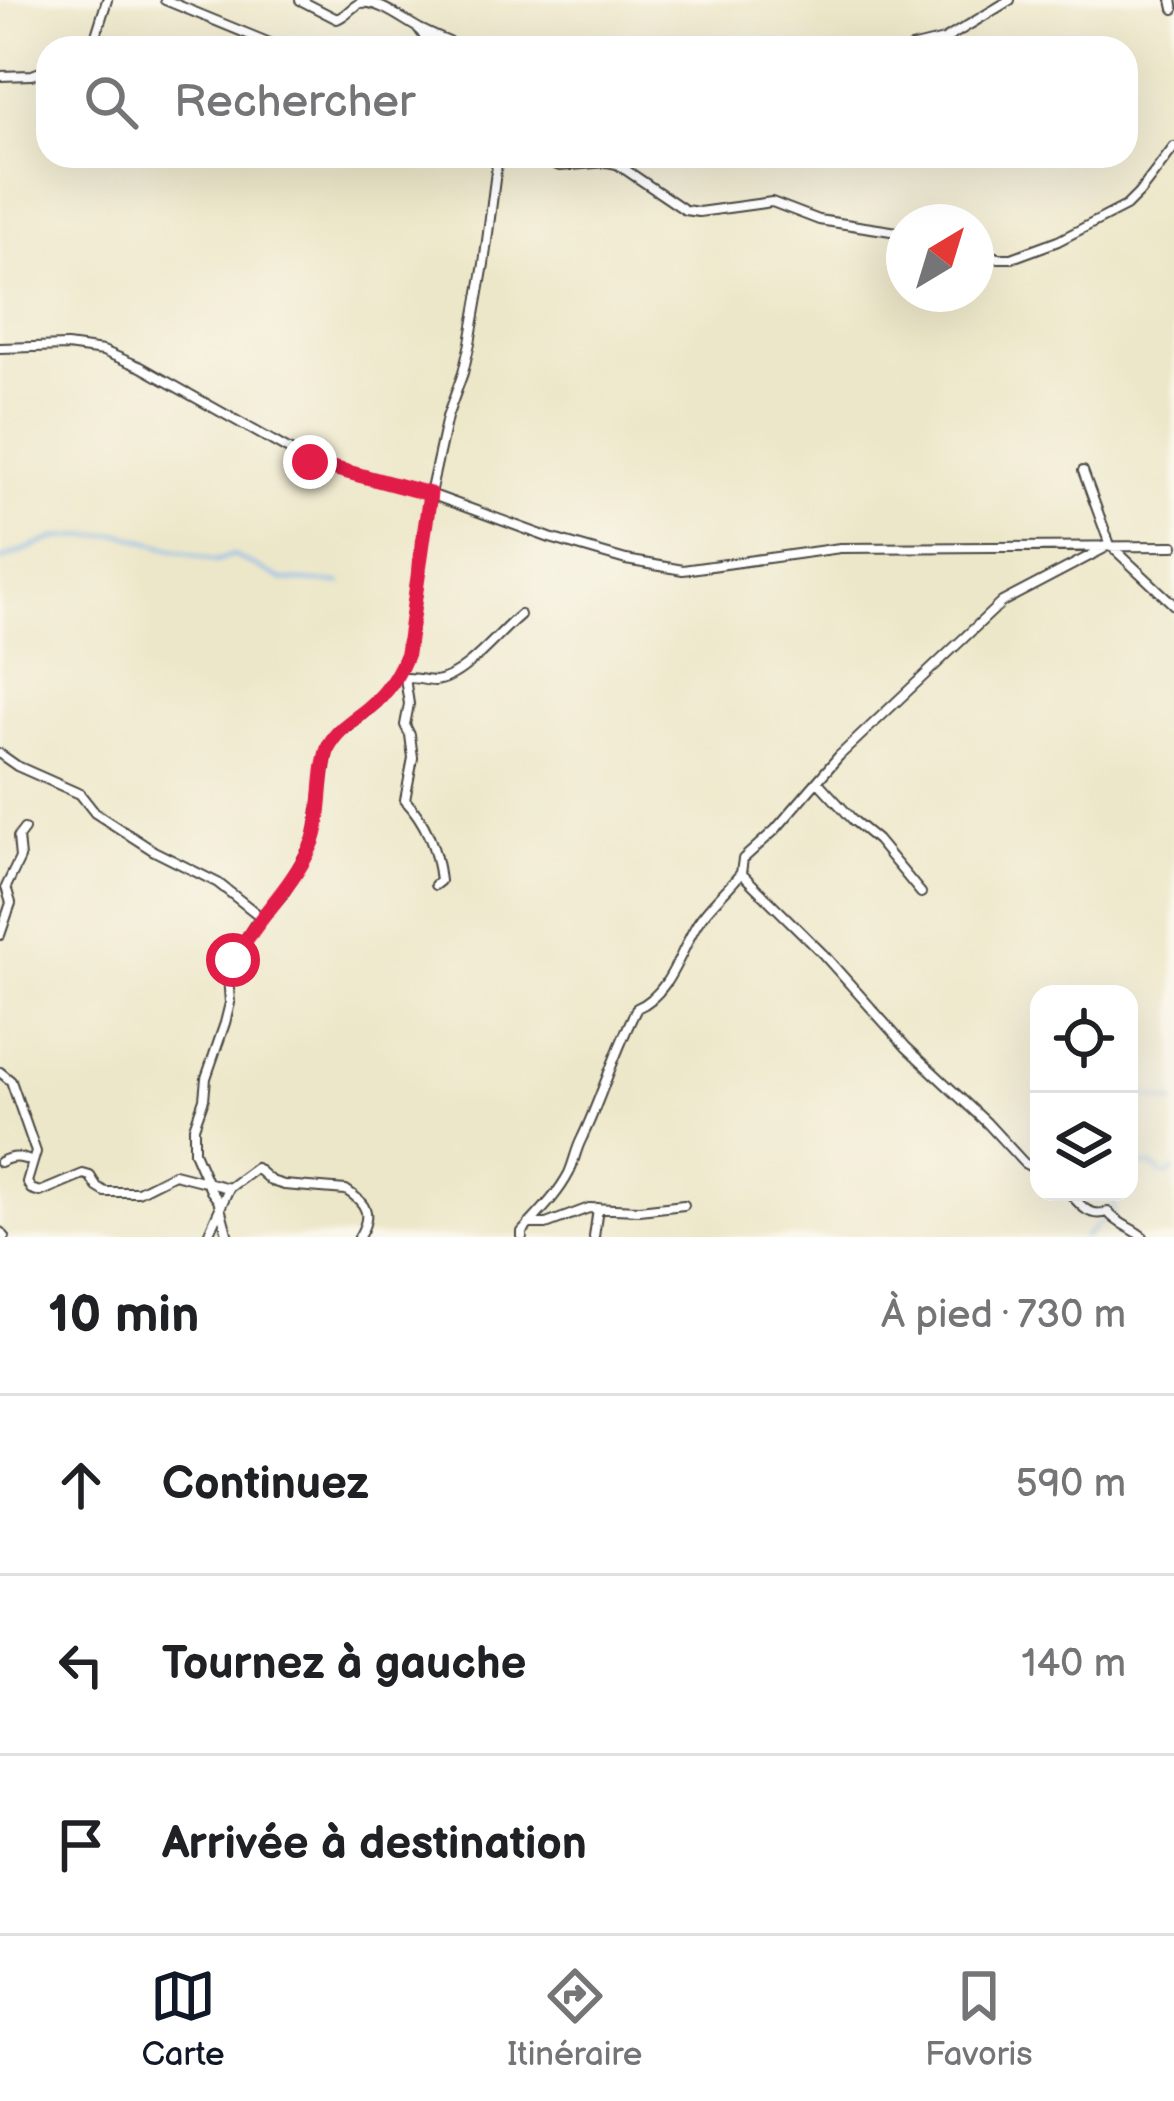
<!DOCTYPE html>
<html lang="fr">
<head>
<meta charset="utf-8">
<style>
	:root { --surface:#fff; --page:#f6f6f6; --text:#202124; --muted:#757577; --line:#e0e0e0; --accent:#111827 }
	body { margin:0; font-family:"Balsamiq Sans",sans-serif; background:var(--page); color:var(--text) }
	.controls { position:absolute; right:36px; bottom:36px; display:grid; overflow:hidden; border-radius:24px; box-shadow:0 12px 48px #0002 }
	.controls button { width:108px; height:108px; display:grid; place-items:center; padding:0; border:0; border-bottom:3px solid var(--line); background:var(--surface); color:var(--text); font:60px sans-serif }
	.compass { position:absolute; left:886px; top:204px; width:108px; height:108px; border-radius:50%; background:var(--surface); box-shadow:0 12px 48px #0002; rotate:38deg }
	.stop { position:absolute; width:36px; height:36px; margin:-27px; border:9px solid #e11d48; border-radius:50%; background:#fff }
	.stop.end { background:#e11d48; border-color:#fff; box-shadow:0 3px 12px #0008 }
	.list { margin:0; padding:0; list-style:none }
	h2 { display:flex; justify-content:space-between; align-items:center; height:156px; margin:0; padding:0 48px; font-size:51px }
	h2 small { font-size:39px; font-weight:400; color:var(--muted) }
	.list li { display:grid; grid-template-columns:78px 1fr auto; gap:36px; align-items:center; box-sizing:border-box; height:180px; padding:0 48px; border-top:3px solid var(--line) }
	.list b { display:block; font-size:45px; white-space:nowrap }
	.list em { font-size:39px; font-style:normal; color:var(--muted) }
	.icon { flex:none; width:66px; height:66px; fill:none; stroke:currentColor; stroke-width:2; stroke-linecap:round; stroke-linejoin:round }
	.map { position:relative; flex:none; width:1174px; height:1237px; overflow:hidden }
	.search { position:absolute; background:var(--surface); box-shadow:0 12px 48px #0002; left:36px; right:36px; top:36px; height:132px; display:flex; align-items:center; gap:30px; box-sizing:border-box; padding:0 42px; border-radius:36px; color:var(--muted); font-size:45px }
	.sheet { height:696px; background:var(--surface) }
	nav { display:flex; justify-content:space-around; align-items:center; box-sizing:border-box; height:168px; border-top:3px solid var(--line); background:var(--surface); font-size:33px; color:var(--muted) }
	nav a { display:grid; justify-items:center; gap:6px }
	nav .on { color:var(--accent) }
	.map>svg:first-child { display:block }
</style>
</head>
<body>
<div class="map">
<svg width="1174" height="1237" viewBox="0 0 1174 1237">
	<rect width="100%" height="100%" fill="#fbf7ec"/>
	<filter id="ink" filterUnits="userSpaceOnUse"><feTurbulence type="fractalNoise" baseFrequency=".00833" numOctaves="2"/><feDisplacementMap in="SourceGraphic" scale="24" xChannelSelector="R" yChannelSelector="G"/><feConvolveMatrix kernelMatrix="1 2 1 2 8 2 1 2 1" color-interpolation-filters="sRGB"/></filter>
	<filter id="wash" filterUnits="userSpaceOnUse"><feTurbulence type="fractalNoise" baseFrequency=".004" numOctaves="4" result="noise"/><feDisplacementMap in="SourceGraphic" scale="48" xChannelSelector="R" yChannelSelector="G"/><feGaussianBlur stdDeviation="2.7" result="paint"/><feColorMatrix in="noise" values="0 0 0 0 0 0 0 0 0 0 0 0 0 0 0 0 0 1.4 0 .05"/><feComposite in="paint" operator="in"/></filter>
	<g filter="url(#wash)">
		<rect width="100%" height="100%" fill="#ede7c9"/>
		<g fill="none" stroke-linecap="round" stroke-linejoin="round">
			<path stroke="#7bb5ec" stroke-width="3" d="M 0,560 L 55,538 L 121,534 L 216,561 L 233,555 L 282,580 L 341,583
				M 1129,1081 L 1149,1097 L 1174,1103
				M 1129,1178 L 1137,1166 C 1147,1163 1156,1167 1162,1174 L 1169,1174 L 1174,1170
				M 1084,1237 L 1114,1212 L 1114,1203 L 1106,1197 L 1107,1192"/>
		</g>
	</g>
	<g filter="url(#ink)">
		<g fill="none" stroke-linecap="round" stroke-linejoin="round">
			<g stroke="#484743" stroke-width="12">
				<path id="minor" d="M 165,0 L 282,48
					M 300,0 L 337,19 C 347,15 351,7 360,3 C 379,0 404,21 420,29 C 434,36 449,42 464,48
					M 1172,0 L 1174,9
					M 419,29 L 432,48
					M 92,48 L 107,0
					M 911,48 L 944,40 L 1010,0
					M 0,76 L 32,75 L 48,69
					M 533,156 L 560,166 L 607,162 L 617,164 L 685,210 L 699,212 L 772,202 L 819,220 L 904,233
					M 976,249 L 998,258 L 1012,258 L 1058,241 L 1126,206 L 1139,193 L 1174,147
					M 0,348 L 67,346 L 103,351 L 141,367 L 310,462 L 430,494 L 550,538 L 626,560 L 683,570 L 840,548 L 1174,546
					M 1083,471 L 1110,545 L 1174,605
					M 399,674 L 405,678 L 409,704 L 405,725 L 410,735 L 413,758 L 405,800 C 426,822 437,851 440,881 L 435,885
					M 405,678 C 416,677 425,681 435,681 C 464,678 498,633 520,615
					M 0,754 L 17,766 L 80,794 L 95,813 L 154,851 L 218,883 L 261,917
					M 818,782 L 854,821 L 877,840 L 921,893
					M 0,935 L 11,903 L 6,887 L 20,858 L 18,837 L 24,829
					M 0,1072 L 11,1081 L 36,1152 L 27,1182 L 31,1189 L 40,1192 L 83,1174 L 90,1176 L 97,1187 L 105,1192 L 138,1192 L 174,1174 L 229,1188 L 256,1168 L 271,1181 L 284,1185 L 346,1190 C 368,1204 372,1215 359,1237
					M 0,1162 C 12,1156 20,1156 32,1162
					M 1039,1171 L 1024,1163 L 987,1123 L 906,1047 L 823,954 L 741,873 L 743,859 L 775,830 L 839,756 L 1002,602 L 1103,549
					M 1069,1192 C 1080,1205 1089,1218 1108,1212 C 1118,1225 1132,1227 1143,1237
					M 529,1224 L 546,1224 L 589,1208 L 639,1210 L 684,1205
					M 0,1232 L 5,1237
					M 207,1237 L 229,1188
					M 228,1237 L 218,1200 L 211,1191 L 194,1152 L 194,1127 L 204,1099 L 206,1078 L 225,1023 L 230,1003 L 228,976 L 234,960 L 255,924 L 283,894 L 314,840 L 328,746 L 338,733 L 376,703 L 399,674 L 407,653 L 430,494 L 447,417 L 463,373 L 470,343 L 484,264 L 498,156
					M 522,1237 L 522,1232 C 539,1213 557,1196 569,1173 C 574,1162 576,1149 582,1138 C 602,1096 615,1050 637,1008 C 669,995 680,952 697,924 C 709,905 727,891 741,873
					M 594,1237 L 598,1208"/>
			</g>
			<use href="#minor" stroke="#fff" stroke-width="8"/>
		</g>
	</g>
	<g fill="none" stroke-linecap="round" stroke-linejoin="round" filter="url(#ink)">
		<path stroke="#e11d48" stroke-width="15" d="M 233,960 C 257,918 292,888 312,844 C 324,817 318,767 330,744 C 338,728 358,718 371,706 C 388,692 399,674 407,653 L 430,494 L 310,462"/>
	</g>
</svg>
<div class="controls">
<button><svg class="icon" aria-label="locate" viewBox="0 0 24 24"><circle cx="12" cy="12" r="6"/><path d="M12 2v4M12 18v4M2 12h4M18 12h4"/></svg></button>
<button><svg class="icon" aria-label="layers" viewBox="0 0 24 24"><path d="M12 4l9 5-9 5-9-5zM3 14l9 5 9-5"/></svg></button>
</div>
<svg class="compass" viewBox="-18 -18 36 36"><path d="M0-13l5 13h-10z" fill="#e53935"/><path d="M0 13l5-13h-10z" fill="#757577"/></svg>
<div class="stop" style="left:233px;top:960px"></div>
<div class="stop end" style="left:310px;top:462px"></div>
<div class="search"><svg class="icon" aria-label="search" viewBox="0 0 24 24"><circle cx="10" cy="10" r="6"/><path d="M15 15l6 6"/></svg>Rechercher</div>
</div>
<section class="sheet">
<h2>10 min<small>À pied · 730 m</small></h2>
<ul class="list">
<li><svg class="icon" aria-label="ahead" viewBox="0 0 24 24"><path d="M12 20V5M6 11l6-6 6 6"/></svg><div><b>Continuez</b></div><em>590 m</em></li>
<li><svg class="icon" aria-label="left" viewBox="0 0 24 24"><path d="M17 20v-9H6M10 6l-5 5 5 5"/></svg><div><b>Tournez à gauche</b></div><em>140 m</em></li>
<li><svg class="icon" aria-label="arrive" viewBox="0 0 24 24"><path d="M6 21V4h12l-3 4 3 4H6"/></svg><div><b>Arrivée à destination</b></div></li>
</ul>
</section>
<nav>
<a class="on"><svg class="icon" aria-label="map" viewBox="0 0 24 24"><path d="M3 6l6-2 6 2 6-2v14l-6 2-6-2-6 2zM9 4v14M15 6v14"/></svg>Carte</a>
<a><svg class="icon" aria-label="directions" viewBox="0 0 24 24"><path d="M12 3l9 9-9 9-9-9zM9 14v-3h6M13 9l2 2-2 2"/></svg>Itinéraire</a>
<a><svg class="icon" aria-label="saved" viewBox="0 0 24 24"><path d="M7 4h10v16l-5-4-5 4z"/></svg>Favoris</a>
</nav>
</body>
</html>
